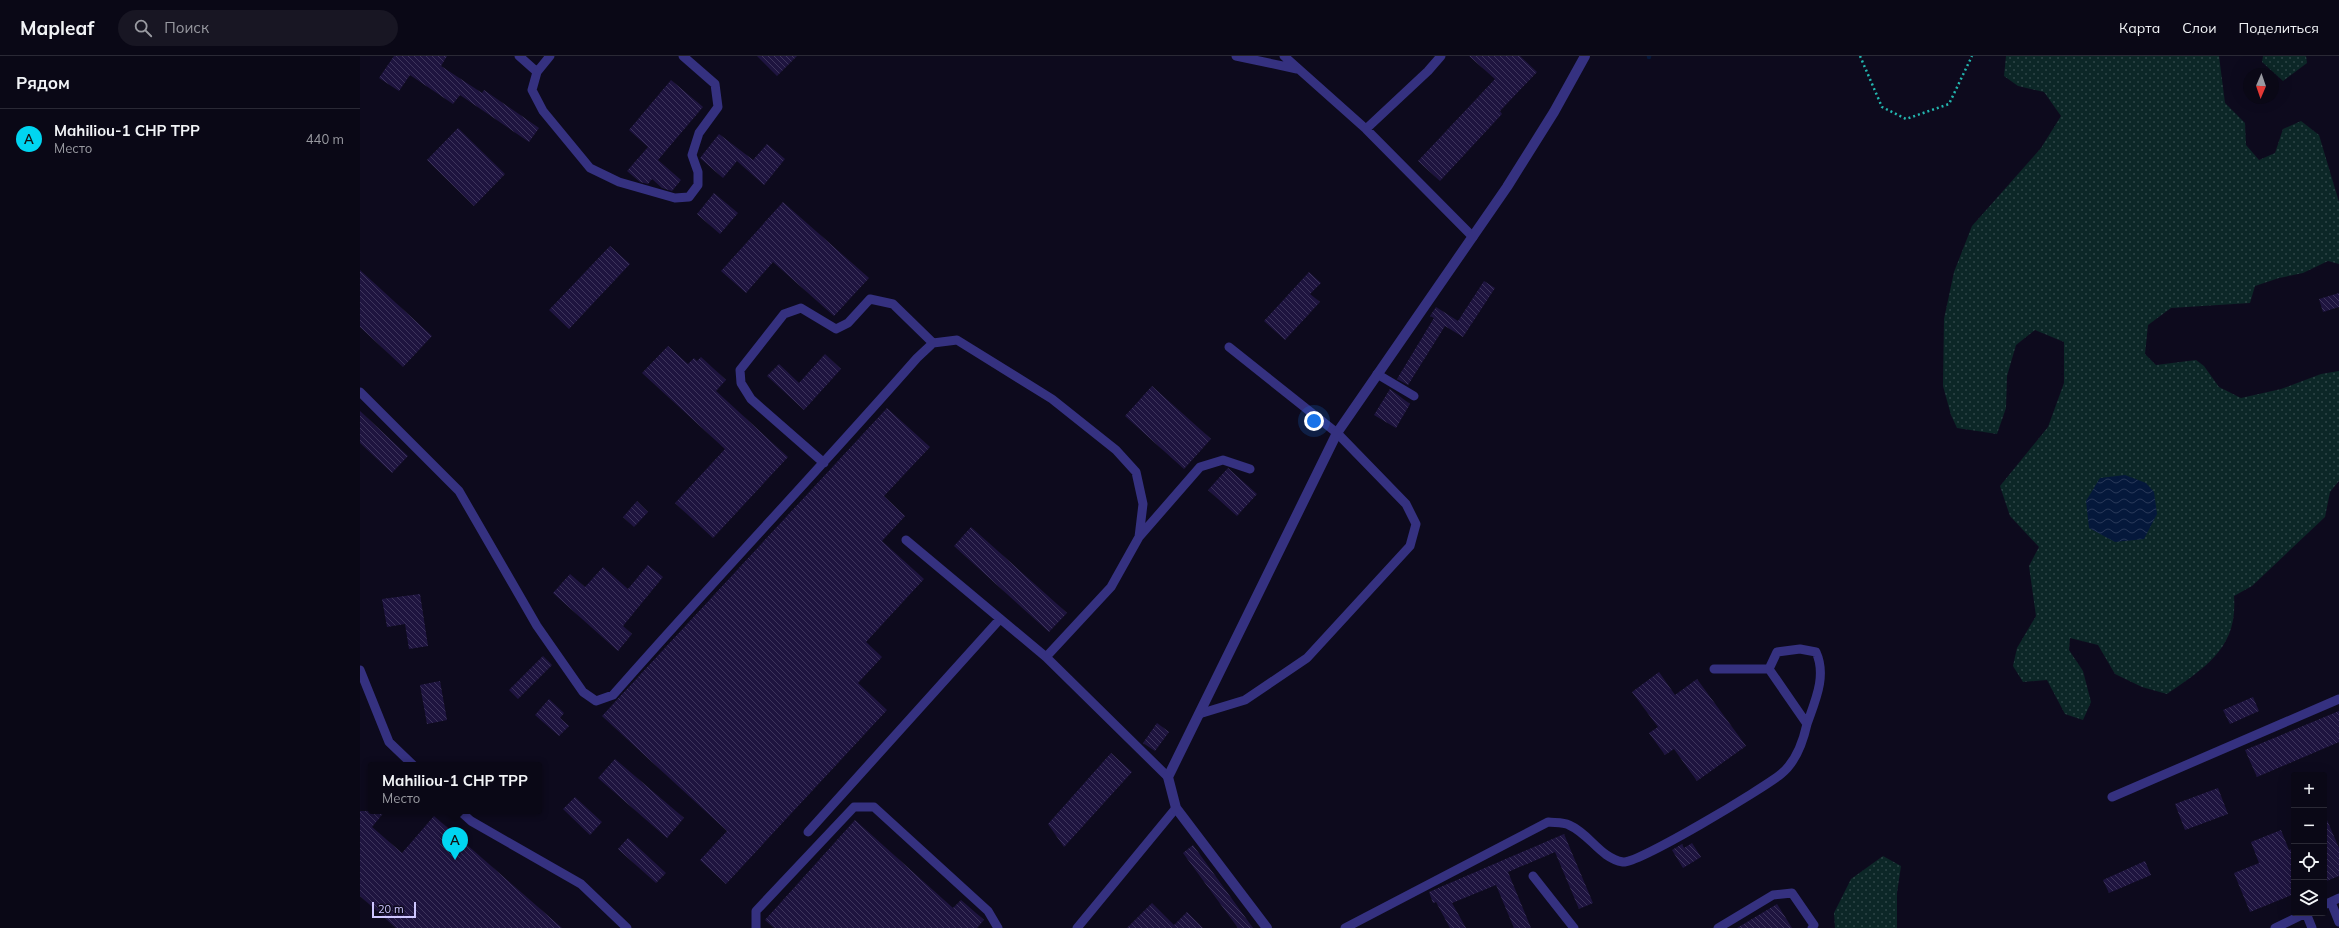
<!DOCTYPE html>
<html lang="ru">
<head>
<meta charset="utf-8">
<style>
	:root { --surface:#0a0816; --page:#181623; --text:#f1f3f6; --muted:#999aa1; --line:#2a2935; --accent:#00d5f1 }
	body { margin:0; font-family:Mulish,sans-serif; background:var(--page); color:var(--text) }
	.controls { position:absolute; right:12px; bottom:12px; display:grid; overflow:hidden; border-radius:4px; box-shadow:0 4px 16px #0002 }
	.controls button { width:36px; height:36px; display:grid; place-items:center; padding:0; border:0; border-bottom:1px solid var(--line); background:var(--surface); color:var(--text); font:20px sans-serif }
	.compass { position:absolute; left:1883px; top:12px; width:36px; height:36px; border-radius:50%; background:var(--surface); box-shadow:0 4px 16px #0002; rotate:182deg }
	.scale { position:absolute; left:12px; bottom:10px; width:44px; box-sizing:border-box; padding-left:4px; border:2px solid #cdc6ff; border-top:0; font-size:11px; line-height:14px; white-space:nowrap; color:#cdc6ff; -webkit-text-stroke:3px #0d0a1d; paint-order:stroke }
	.you { position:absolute; left:954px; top:365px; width:14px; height:14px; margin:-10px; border:3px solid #fff; border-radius:50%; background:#1a73e8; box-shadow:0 0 0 6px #1a73e833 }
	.badge { display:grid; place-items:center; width:26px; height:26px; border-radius:50%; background:var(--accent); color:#111; font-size:13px; font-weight:700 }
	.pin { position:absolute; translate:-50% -33px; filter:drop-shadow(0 1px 2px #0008) }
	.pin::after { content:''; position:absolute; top:21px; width:14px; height:12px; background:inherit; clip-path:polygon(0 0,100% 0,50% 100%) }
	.popup { position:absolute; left:8px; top:706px; width:174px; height:52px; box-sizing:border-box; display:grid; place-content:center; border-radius:4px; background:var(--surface); filter:drop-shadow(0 1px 3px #0005); font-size:13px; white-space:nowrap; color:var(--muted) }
	.popup b { font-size:15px; color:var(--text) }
	.popup::after { content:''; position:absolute; left:50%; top:100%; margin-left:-8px; border:8px solid transparent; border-top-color:var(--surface) }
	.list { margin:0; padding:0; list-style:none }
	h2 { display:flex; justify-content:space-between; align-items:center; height:52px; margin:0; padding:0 16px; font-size:17px }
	h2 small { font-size:13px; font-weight:400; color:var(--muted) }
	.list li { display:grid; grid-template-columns:26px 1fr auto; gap:12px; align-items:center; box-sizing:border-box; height:60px; padding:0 16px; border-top:1px solid var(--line) }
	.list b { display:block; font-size:15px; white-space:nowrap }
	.list p { margin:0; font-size:13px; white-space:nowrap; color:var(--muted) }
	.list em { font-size:13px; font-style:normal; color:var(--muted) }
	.icon { flex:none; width:22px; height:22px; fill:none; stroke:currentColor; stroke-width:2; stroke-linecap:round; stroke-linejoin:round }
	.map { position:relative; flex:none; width:1979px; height:872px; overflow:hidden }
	header { display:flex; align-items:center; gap:24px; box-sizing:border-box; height:56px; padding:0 20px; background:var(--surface); border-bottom:1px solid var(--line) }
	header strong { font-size:19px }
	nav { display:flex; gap:22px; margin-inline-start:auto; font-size:14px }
	.search { width:280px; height:36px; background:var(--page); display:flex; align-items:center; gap:10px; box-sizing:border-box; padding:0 14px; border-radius:22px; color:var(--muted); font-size:15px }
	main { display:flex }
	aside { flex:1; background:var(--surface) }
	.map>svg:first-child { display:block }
</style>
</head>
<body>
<header>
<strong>Mapleaf</strong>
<div class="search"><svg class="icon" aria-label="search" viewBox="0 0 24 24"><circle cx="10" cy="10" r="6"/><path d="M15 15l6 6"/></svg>Поиск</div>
<nav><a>Карта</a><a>Слои</a><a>Поделиться</a></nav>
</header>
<main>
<aside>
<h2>Рядом<small></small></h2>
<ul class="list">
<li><span class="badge">A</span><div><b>Mahiliou-1 CHP TPP</b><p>Место</p></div><em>440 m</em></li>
</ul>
</aside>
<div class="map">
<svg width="1979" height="872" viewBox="0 0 1979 872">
	<defs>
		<pattern id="grass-dots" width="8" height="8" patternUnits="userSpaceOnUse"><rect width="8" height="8" fill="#0c2727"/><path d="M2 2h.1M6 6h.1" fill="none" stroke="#2e4547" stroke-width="1.8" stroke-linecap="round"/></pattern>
		<pattern id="water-waves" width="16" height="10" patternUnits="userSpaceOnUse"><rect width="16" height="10" fill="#05183b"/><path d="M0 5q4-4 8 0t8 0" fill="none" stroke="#283858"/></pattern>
		<pattern id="building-back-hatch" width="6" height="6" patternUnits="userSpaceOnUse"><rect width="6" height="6" fill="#1e143f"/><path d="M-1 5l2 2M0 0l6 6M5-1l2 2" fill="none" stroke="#3e355c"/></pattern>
	</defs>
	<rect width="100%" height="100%" fill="#0d0a1d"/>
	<path fill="url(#grass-dots)" d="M 1646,0 L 1859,0 L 1865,47 L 1885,67 L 1886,89 L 1899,104 L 1915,97 L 1923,73 L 1941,65 L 1959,79 L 1979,146 L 1979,208 L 1968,205 L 1943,217 L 1919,222 L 1895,230 L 1890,247 L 1811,252 L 1788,269 L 1785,298 L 1796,309 L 1836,304 L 1844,310 L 1859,331 L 1881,342 L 1921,333 L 1961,318 L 1979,315 L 1979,425 L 1970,436 L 1965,461 L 1892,530 L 1874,540 C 1878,592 1846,611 1807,638 L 1782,631 L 1755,618 L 1738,589 L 1710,582 L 1709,594 L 1723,615 L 1731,646 L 1723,664 L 1705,658 L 1687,624 L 1663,626 L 1653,610 L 1657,592 L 1676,560 L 1669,510 L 1679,491 L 1650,460 L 1640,430 L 1688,371 L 1704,327 L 1704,286 L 1675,274 L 1656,289 L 1647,320 L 1646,352 L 1637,378 L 1597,372 L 1591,359 L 1583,330 L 1584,263 L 1594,216 L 1612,170 L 1681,92 L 1701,60 L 1684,36 L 1658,30 L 1644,20 Z
		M 1903,0 L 1946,0 L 1947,7 L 1923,25 L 1902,6 Z
		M 1523,800 L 1541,810 L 1537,837 L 1537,872 L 1475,872 L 1474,857 L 1491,823 Z"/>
	<path fill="url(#water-waves)" d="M 1765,419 L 1786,427 L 1794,436 L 1797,458 L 1784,483 L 1755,486 L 1729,472 L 1726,445 L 1740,422 Z"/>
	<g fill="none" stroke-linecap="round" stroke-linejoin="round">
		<path stroke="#05183b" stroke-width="4.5" d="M 1289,1 L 1289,0"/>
	</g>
	<path fill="url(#building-back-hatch)" d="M 34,0 L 87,0 L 81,10 L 122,37 L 124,34 L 179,72 L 169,86 L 100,39 L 93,48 L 50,19 L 39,35 L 19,22 Z
		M 397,0 L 437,0 L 417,20 Z
		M 1109,0 L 1160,0 L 1177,16 L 1140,55 L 1142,58 L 1080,125 L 1058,105 L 1135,23 Z
		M 311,24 L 343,51 L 298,104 L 321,124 L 312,135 L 302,132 L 292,123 L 288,128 L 280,126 L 267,115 L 288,91 L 269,74 Z
		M 98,72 L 145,118 L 114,150 L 67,104 Z
		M 359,78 L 393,104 L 407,88 L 425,103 L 404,129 L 377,105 L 363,122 L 340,102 Z
		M 354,137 L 378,157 L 360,178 L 337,158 Z
		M 423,146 L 509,222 L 474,260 L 413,206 L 386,237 L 361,215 Z
		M 250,190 L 270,208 L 209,273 L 189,254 Z
		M 0,214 L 72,280 L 43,311 L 0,271 Z
		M 949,216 L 961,227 L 950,238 L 960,246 L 925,284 L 904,265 Z
		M 1124,225 L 1135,232 L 1103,281 L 1085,270 L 1048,329 L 1037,323 L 1074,262 L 1070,260 L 1076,251 L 1098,265 Z
		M 1979,237 L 1979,251 L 1963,256 L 1959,243 Z
		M 308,290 L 328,308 L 334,302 L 337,305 L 341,301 L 366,324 L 356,335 L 428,401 L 353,482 L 315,447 L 365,393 L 282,317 Z
		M 465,298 L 481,313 L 444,354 L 407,320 L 419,308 L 439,327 Z
		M 792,330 L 851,383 L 824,413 L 765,360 Z
		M 1030,333 L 1050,348 L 1036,372 L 1014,359 Z
		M 527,352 L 570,391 L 524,440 L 545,460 L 522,485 L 564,523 L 506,586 L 522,601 L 498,627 L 527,654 L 366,828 L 340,804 L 367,775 L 242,660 Z
		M 0,355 L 48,400 L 32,417 L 0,387 Z
		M 868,412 L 897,438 L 877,460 L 848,434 Z
		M 277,445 L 288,456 L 274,471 L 263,461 Z
		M 611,471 L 707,557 L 689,576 L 594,490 Z
		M 288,509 L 303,521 L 263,570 L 272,578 L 258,595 L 193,537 L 210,518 L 225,531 L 243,511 L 268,533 Z
		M 60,538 L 68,590 L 49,593 L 45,568 L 27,571 L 22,543 Z
		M 183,600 L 192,609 L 158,643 L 149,634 Z
		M 1299,616 L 1315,639 L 1337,623 L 1386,690 L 1337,725 L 1314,693 L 1305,699 L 1289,677 L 1298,671 L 1272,636 Z
		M 80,625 L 87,664 L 67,668 L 60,629 Z
		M 1893,641 L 1899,655 L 1870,668 L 1863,654 Z
		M 189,643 L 204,657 L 200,662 L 209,670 L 199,680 L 175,659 Z
		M 1979,655 L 1979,686 L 1897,721 L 1885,694 Z
		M 797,667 L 809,676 L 795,695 L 783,687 Z
		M 751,697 L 772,716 L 704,791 L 688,768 Z
		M 255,703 L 324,762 L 307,782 L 238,722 Z
		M 1858,732 L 1868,758 L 1825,774 L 1815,748 Z
		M 215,741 L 242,766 L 230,779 L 203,753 Z
		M 0,755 L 25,755 L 12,771 L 42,797 L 74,760 L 202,872 L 36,872 L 0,840 Z
		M 1964,757 L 1979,792 L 1979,820 L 1964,826 Z
		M 495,764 L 593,852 L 601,844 L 624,864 L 617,872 L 414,872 L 405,864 Z
		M 1921,774 L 1929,794 L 1934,792 L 1934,838 L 1890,856 L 1874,817 L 1899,807 L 1891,786 Z
		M 1204,778 L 1233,847 L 1219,853 L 1195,796 L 1148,816 L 1171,872 L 1154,872 L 1136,829 L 1092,847 L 1106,872 L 1090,872 L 1076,846 L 1073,847 L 1069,836 Z
		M 268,782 L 306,817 L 296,827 L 258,793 Z
		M 1332,787 L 1341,801 L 1323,812 L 1312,794 L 1322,788 L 1324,792 Z
		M 833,789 L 893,872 L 878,872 L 823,797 Z
		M 1785,805 L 1791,819 L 1749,837 L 1743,824 Z
		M 792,847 L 814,869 L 827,856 L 843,872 L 767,872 Z
		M 1417,848 L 1432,872 L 1377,872 Z"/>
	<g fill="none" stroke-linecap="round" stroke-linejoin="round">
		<path stroke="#23b6af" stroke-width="2.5" stroke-dasharray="2 3" stroke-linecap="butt" d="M 1500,0 L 1522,51 L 1546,63 L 1589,48 L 1612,0"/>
		<path stroke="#353180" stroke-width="9" d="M 159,0 L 177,16
			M 190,0 L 177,16 L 172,34 L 183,55 L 230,112 L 259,126 L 315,142 L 329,141 L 338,129 L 338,116 L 332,99 L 339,77 L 358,51 L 355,28 L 323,0
			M 876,0 L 937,13
			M 924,0 L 1006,73 L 1113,181
			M 1006,73 L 1068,15 L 1081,0
			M 1017,318 L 1054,340
			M 0,336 L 99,435 L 177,570 L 223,636 L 236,645 L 253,639 C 353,525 457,416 557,302 L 573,287 L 597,284 L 692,343 L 756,394 L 776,416 L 783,448 L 779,481
			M 464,407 L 391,343 L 381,327 L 380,314 L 424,258 L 441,252 L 476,273 L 488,267 L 510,243 L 533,248 L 573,287
			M 546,484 L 686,601 L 808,721
			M 686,601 L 751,531 L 779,481 L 840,411 L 863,404 L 890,413
			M 1409,613 L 1417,596 L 1440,593 L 1456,596 C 1467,620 1455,645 1447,668
			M 0,614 L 29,686 L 53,709
			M 839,658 L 885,644 L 947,602 L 1050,490 L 1056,468 L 1046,448 L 977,377 L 869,291
			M 1752,741 L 1979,643
			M 100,755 L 111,765 L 221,828 L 267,872
			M 448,776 L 640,563
			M 1173,820 L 1214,872
			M 1971,846 L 1979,866
			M 1964,849 L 1979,842
			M 1946,857 L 1952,872
			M 396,872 L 396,855 L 494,751 L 514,751 L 628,855 L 638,872
			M 717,872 L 816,752
			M 985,872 L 1188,766 C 1194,767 1203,766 1209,769 C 1230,778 1240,802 1263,806 C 1278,808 1404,732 1421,718 C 1436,706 1443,686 1447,668 L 1409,613 L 1354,613
			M 1358,872 L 1413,839 L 1432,837 L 1454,869 L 1452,872
			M 1915,872 L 1946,857"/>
		<path stroke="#353180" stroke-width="10" d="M 907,872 L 816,752 L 808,721 L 977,377 L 1147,131 L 1194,56 L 1225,0"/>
	</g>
</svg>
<div class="controls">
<button>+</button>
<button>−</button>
<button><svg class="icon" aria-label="locate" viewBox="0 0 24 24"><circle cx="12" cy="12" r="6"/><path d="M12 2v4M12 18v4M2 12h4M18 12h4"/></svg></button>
<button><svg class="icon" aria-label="layers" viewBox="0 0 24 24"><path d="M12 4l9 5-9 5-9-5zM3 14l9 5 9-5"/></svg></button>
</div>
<svg class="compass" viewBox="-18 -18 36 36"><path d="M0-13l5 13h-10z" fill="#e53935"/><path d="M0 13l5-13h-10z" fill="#999aa1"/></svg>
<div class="scale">20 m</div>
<div class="you"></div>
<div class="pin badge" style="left:95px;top:804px">A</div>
<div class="popup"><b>Mahiliou-1 CHP TPP</b>Место</div>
</div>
</main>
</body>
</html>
